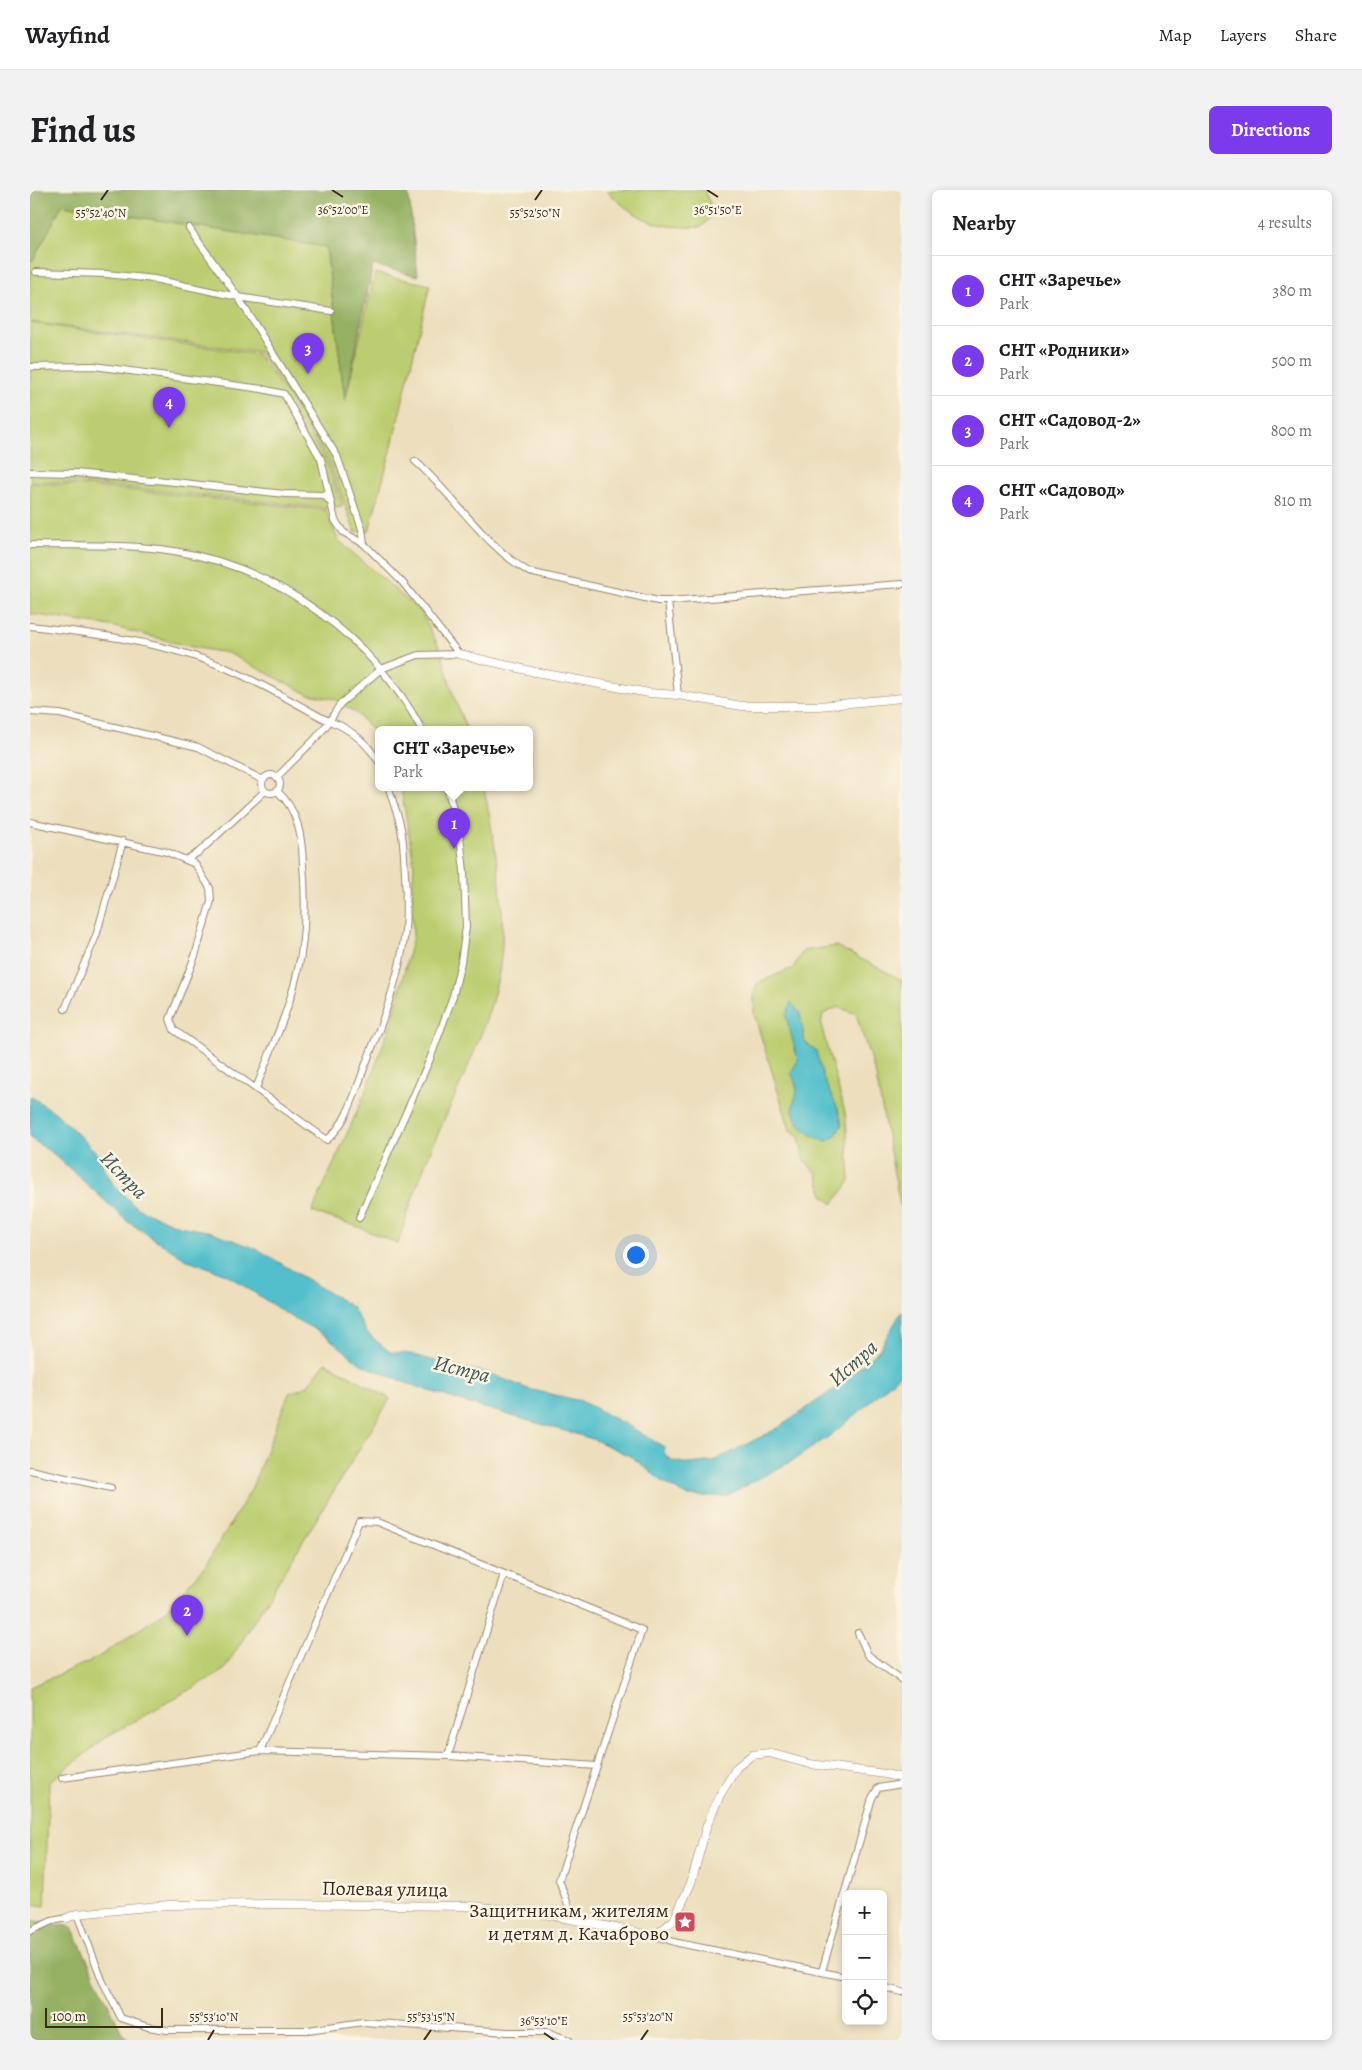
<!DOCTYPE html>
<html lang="en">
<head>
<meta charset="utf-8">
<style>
	:root { --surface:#fff; --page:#f2f2f2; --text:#202124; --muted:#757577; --line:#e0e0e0; --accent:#7c3aed }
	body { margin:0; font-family:Alegreya,serif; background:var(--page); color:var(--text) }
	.controls { position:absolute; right:15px; bottom:15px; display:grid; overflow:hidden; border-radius:8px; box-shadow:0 2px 8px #0003 }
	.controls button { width:45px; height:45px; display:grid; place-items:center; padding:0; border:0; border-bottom:1px solid var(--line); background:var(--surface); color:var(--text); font:25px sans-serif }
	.scale { position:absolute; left:15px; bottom:12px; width:118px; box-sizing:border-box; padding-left:5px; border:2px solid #3b2a1e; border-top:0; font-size:14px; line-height:18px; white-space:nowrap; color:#3b2a1e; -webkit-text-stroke:4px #fcf5e5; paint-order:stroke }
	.you { position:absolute; left:605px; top:1064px; width:18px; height:18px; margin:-12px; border:4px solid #fff; border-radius:50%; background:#1a73e8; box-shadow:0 0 0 8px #1a73e833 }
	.badge { display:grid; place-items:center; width:32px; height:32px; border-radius:50%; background:var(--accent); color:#fff; font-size:16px; font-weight:700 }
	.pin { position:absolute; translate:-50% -41px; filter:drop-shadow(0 1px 2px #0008) }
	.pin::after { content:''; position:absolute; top:26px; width:18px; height:15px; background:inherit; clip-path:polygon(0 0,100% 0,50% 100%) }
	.popup { position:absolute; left:345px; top:536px; width:158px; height:65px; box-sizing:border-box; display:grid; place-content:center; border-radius:8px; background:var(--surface); filter:drop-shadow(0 1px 4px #0005); font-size:16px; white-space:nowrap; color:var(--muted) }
	.popup b { font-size:19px; color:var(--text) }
	.popup::after { content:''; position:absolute; left:50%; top:100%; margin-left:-10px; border:10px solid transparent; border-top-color:var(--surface) }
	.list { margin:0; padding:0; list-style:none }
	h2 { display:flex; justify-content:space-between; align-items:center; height:65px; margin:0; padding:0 20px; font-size:21px }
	h2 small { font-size:16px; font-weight:400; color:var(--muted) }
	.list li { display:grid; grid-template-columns:32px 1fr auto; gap:15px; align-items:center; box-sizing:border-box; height:70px; padding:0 20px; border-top:1px solid var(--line) }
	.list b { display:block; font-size:19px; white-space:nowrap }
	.list p { margin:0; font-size:16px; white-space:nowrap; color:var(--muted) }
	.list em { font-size:16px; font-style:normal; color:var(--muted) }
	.icon { flex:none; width:28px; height:28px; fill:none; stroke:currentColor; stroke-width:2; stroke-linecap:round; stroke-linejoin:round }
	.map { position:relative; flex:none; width:872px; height:1850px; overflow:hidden; border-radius:8px }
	header { display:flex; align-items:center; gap:30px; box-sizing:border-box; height:70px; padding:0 25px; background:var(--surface); border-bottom:1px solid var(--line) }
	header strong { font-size:24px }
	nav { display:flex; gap:28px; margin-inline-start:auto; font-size:18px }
	.intro { display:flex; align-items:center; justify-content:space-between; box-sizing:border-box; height:120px; padding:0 30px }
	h1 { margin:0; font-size:35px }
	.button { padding:12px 22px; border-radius:8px; background:var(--accent); color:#fff; font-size:18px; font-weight:700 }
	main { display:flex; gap:30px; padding:0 30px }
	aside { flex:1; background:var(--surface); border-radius:8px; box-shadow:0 2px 8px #0003 }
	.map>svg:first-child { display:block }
</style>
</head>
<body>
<header>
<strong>Wayfind</strong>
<nav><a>Map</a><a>Layers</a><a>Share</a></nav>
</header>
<div class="intro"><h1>Find us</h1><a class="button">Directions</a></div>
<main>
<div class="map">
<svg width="872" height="1850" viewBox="0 0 872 1850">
	<rect width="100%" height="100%" fill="#fcf5e5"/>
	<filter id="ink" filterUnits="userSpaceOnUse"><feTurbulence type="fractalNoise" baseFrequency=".02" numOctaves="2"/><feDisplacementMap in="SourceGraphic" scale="10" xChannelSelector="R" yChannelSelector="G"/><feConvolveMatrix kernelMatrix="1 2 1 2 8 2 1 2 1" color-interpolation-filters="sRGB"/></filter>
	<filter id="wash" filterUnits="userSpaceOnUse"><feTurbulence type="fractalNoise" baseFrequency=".0096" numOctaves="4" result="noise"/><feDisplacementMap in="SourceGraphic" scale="20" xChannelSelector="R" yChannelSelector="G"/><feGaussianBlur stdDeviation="1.12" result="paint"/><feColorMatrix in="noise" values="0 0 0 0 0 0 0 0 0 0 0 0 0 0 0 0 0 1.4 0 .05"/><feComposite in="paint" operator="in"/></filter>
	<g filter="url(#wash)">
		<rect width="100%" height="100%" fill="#eddfbd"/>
		<path fill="#bbcd70" stroke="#7b7c47" d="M 582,0 L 674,0 L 684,22 L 672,37 C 629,39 608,31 577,1 Z
			M 32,15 L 296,57 L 315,211 L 345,83 L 400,95 L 361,260 L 339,341 L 325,342 L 298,269 L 259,205 L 229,162 L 0,132 L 0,71 L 3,70 Z
			M 0,133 L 227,164 L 259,207 L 296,270 L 313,316 L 296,318 L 59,294 L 0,291 Z
			M 0,293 L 58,296 L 296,320 L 308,350 L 391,422 L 411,461 L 424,507 L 437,540 L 349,540 L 349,547 L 326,523 L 305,509 L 278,504 L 198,463 L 166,458 L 81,436 L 0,424 Z
			M 371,598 L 454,598 C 465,654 480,731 468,787 C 455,848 425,903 401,960 C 388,991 378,1022 368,1054 L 326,1036 L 282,1022 L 337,899 L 364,824 L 383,746 L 382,707 L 384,674 Z
			M 806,756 L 872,790 L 872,1015 L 870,1016 L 846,886 L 826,824 L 808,817 L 793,824 L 791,835 L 816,926 L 820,991 L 803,1014 L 793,1005 L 787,983 L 774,971 L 769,947 L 760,940 L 724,824 L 724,802 L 727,793 L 763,778 L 773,761 Z
			M 296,1172 L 360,1209 L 194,1480 L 78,1546 L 19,1592 L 15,1716 L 0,1714 L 0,1497 L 67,1468 L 132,1424 L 175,1376 L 221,1300 L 259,1203 L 276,1197 Z"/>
		<path fill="#94b062" stroke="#686d40" d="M 0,0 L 378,0 L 388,86 L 343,75 L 315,212 L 296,57 L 32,15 L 3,70 L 0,71 Z
			M 0,1730 L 42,1737 L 92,1843 L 99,1850 L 0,1850 Z"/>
		<path fill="#52bfcc" stroke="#467475" d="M 761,812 L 770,824 L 775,852 L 786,861 L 794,890 L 808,919 L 812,934 L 807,944 L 797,951 C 781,948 763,934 763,917 C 763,911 767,906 767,901 C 767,895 763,888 761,882 L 768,870 L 756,826 Z
			M 0,906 L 26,923 L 66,962 L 83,994 L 107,1018 L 149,1036 L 182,1042 L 229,1060 L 322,1117 L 337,1143 L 360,1162 L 381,1164 L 425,1177 L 456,1182 L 498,1199 L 551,1211 L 597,1235 L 634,1257 L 635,1265 L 643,1271 L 660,1274 L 684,1271 L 748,1238 L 806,1198 L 849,1160 L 872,1121 L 872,1182 L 830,1221 L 801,1245 L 762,1271 L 696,1306 L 656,1306 L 633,1292 L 602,1267 L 563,1249 L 430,1211 L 376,1193 L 331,1174 L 295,1145 L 258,1125 L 196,1084 L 155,1069 L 97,1031 L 25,965 L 0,948 Z"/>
	</g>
	<g filter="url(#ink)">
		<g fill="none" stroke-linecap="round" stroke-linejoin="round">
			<g stroke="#94846e" stroke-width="8">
				<path id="minor" d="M 159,38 L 208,107 L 301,121
					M 6,82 L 76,84 L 124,89 L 208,107 L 307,266 L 332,339 L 334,354
					M 0,177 L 64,176 L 232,199 L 254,204 L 291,269 L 305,330 L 313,342 L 334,354 L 373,393 L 429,464
					M 385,271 C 425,306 453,355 499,382 L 628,411 L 638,411 L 648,505
					M 0,282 L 46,283 L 122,291 L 126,290 L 255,304 L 294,305 L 301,313
					M 0,355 C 47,356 97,353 144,361 C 248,377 343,448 392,540
					M 638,411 L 872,394
					M 0,436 C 63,443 138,453 196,478 C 228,492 257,508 287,525 C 295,530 303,532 311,536 C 328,545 339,556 349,572
					M 0,522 L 30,524 L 168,557 L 233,590
					M232 594a9 9 0 1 1 18 0a9 9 0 1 1-18 0Z
					M 247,587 L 286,548 L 299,532 L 310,514 L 351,479 L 388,465 L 429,464
					M 0,632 L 137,662 L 165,674 L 180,698 L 181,711 L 165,766 L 140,829 L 144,840 L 297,950 C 318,932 325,902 335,876 C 351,835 368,793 374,749 C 377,727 376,705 375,684 C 374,667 374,650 370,634 C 367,622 362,610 359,598
					M 157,669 L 169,662 L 235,601
					M 35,819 L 66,746 L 93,651
					M 226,899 C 240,861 258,823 267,784 C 276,748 276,710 273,674 C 272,647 268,619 247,601
					M 329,1028 L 400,869 L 423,806 L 431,772 L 436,737 L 434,681 L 429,638 L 417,598
					M 0,1280 L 81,1298
					M 828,1443 L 838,1465 L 872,1490
					M 230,1561 L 329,1331 L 347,1332 L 612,1440 L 529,1690 L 543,1728
					M 418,1566 L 474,1384
					M 32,1588 L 230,1561 L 418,1566 L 567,1576
					M 47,1724 L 72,1790 L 91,1828 L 118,1837 L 137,1840 L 278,1840 L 333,1832 L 477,1842 L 517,1842 L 539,1850
					M 0,1741 L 22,1731 L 37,1728
					M 625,1746 L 648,1753 L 816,1787
					M 792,1781 L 842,1608 L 848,1598 L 872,1594
					M 853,1797 L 872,1802"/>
			</g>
			<g stroke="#94846e" stroke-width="9">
				<path id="tertiary" d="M 429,464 L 505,482 L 619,503 L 648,505 L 712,516 L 789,516 L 872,508
					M 37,1728 L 47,1724 L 138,1715 L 238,1714 L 441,1716 L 515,1724 L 625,1746 L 644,1730 L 661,1693 L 677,1635 L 690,1605 L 707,1577 L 722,1565 L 739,1563 L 780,1574 L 855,1584 L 872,1588"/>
			</g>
			<use href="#minor" stroke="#fff" stroke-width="6"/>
			<use href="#tertiary" stroke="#fff" stroke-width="8"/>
		</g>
	</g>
	<path fill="none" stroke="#3b2a1e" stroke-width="2" d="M 302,0 L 313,7M 677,0 L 688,7M 71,10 L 78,0M 505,10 L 512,0M 514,1843 L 524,1850M 178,1850 L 184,1840M 394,1850 L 401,1840M 611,1850 L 618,1840"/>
	<defs>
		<g id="sight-square" transform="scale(1.125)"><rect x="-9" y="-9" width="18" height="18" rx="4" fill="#d1495b" stroke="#fcf5e5"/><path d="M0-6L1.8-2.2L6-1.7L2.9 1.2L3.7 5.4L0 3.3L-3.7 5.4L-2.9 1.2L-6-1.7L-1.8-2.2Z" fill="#fff"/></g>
	</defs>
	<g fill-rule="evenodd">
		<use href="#sight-square" x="655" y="1732"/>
	</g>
	<g text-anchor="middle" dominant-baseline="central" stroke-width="5" stroke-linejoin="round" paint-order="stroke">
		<g font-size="20" fill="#3b2a1e" stroke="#fcf5e5">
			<text transform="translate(355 1699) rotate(1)">Полевая улица</text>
		</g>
		<g font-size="20" fill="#3b2a1e" stroke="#fcf5e5" text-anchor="end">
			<text x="639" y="1720">Защитникам, жителям<tspan x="639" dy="23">и детям д. Качаброво</tspan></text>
		</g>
		<g font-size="21" font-style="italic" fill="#425752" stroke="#fcf5e5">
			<text transform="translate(94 985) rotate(46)">Истра</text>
			<text transform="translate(823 1173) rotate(-42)">Истра</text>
			<text transform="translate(432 1179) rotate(14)">Истра</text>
		</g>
	</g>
	<g font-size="12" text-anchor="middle" fill="#3b2a1e" stroke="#fcf5e5" stroke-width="5" stroke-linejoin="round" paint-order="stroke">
		<text x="313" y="24">36°52'00"E</text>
		<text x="688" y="24">36°51'50"E</text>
		<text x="71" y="27">55°52'40"N</text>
		<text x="505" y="27">55°52'50"N</text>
		<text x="184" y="1831">55°53'10"N</text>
		<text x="401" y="1831">55°53'15"N</text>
		<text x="618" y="1831">55°53'20"N</text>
		<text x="514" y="1835">36°53'10"E</text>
	</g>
</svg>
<div class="controls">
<button>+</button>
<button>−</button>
<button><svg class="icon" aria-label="locate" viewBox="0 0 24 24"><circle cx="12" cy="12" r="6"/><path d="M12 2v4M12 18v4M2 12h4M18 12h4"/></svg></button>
</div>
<div class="scale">100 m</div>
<div class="you"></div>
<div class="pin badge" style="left:424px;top:659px">1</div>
<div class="popup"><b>СНТ «Заречье»</b>Park</div>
<div class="pin badge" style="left:157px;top:1446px">2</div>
<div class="pin badge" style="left:278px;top:184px">3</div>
<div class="pin badge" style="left:139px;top:238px">4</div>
</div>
<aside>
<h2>Nearby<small>4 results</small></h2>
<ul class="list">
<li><span class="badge">1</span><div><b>СНТ «Заречье»</b><p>Park</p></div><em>380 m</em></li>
<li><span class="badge">2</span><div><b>СНТ «Родники»</b><p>Park</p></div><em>500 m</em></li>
<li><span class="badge">3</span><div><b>СНТ «Садовод-2»</b><p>Park</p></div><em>800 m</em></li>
<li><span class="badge">4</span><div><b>СНТ «Садовод»</b><p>Park</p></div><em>810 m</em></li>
</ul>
</aside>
</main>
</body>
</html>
